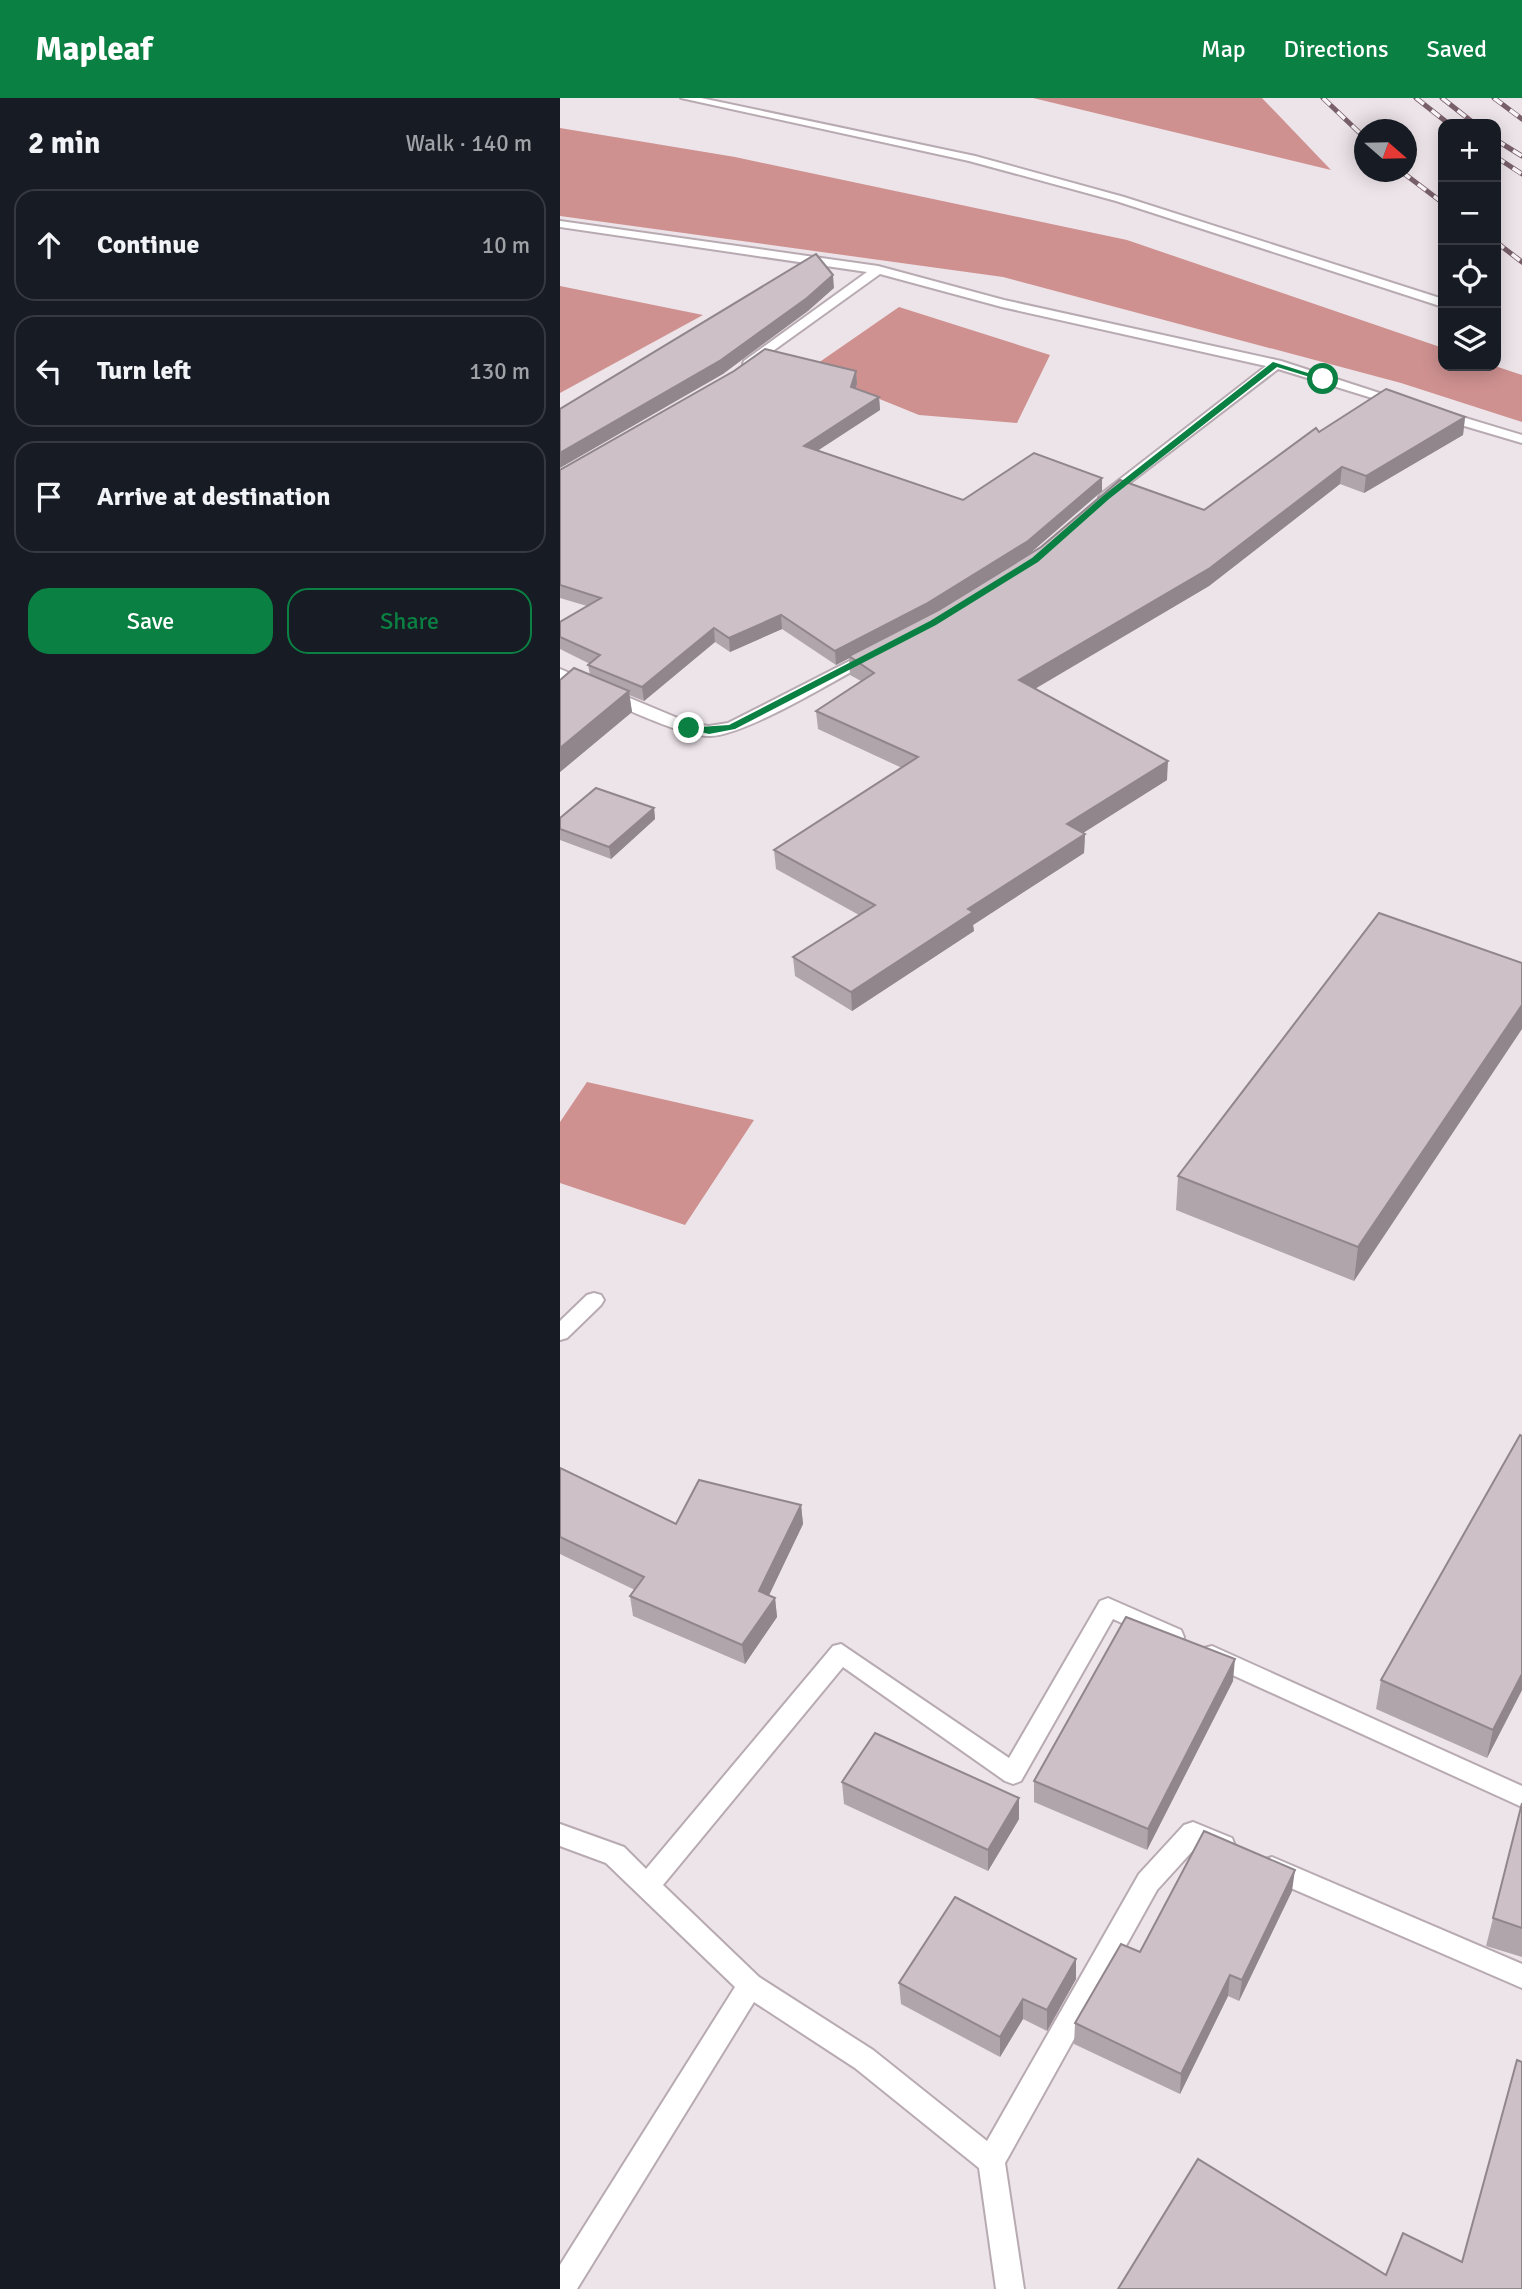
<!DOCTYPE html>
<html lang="en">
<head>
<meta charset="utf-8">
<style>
	:root { --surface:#171b24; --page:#20242c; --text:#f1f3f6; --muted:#9ea1a6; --line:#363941; --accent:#0b8043 }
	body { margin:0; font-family:Signika,sans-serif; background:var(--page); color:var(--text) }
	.controls { position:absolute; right:21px; top:21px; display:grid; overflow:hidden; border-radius:14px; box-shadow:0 4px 18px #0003 }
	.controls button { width:63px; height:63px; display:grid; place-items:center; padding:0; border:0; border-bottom:2px solid var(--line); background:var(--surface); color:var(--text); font:35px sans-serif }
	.compass { position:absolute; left:794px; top:21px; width:63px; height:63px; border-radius:50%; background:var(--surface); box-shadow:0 4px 18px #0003; rotate:110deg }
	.stop { position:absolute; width:21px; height:21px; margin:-16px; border:5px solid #0b8043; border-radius:50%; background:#fff }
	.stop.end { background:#0b8043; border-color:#fff; box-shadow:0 2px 7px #0008 }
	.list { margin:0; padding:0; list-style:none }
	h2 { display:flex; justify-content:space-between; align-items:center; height:91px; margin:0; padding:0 28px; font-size:30px }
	h2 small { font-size:23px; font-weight:400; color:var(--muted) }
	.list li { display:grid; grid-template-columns:46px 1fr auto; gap:21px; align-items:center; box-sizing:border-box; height:112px; margin:0 14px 14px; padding:0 14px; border:2px solid var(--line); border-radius:21px }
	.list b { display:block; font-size:26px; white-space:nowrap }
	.list em { font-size:23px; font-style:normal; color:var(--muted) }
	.actions { display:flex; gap:14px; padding:21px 28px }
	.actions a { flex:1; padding:16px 0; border:2px solid var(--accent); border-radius:21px; text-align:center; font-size:24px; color:var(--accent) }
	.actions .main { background:var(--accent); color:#fff }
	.icon { flex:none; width:38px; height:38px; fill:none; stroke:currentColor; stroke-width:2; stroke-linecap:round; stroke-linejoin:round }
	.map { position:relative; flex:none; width:962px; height:2191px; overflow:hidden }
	header { display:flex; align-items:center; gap:42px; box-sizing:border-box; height:98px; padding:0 35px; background:var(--accent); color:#fff }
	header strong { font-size:33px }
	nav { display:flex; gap:38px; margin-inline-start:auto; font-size:24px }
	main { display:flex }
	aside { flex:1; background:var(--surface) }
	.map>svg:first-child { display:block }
</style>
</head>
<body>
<header>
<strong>Mapleaf</strong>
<nav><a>Map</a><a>Directions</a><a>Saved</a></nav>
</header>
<main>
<aside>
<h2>2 min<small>Walk · 140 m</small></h2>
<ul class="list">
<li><svg class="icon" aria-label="ahead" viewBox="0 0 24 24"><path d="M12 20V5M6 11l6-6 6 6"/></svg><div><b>Continue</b></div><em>10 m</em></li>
<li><svg class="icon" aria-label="left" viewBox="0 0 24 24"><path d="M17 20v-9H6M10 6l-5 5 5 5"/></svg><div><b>Turn left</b></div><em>130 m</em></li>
<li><svg class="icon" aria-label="arrive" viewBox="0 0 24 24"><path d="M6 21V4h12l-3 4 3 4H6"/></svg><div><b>Arrive at destination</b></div></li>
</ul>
<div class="actions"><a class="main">Save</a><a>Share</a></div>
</aside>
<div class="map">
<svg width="962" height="2191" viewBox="0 0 962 2191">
	<rect width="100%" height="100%" fill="#ede4e9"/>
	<path fill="#ce9190" d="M 473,0 L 702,0 L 771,72 Z
		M 0,30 L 175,59 L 567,142 L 883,250 L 883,268 L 935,268 L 962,277 L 962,324 L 841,285 L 443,179 L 0,118 Z
		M 0,188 L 143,217 L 0,295 Z
		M 339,209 L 490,257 L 457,325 L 359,317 L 248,272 Z
		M 27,984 L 194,1022 L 125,1127 L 0,1085 L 0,1024 Z"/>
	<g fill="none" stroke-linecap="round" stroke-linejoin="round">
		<g stroke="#b8aab1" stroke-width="4">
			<path id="minor" d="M 121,0 L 141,0 L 415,58 L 564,99 L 883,201 L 883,209 L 556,103 L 409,63 Z
				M 0,123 L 318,168 L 444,202 L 721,263 L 847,304 L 835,307 L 718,271 L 546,403 L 539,399 L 541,396 L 706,268 L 442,209 L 320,176 L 189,270 L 183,266 L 184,263 L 307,174 L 0,129 Z
				M 879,312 L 962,337 L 962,345 L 874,319 L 872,316 Z
				M 313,551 L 318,553 L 318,559 C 280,579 187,637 150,638 C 118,639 33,595 0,581 L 0,571 L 132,626 L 149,628 L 168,625 Z
				M 34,1195 L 41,1197 L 44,1202 L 41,1207 L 7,1240 L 0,1242 L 0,1223 L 27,1197 Z
				M 548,1500 L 621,1532 L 624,1539 L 621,1546 L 613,1548 L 553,1521 L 461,1683 L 453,1686 L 445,1683 L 283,1569 L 103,1787 L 199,1879 L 313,1952 L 427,2043 L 579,1776 L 624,1727 L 633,1724 L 672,1740 L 675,1748 L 672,1756 L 663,1759 L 637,1748 L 597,1792 L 445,2065 L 464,2191 L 436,2191 L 419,2070 L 295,1970 L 194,1904 L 17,2191 L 0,2191 L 0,2167 L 175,1889 L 46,1765 L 0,1748 L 0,1726 L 64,1749 L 86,1771 L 273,1548 L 281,1546 L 449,1660 L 540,1503 Z
				M 652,1548 L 962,1688 L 962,1709 L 644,1564 L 641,1557 L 644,1550 Z
				M 712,1759 L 962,1866 L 962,1890 L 703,1778 L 700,1770 L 703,1762 Z"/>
		</g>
		<use href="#minor" fill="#fff" fill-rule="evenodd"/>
		<g stroke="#785f69" stroke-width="5">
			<path id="rail" d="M 763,0 L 804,39
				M 856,0 L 889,26
				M 882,0 L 915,26
				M 934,0 L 962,21
				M 936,42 L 962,58
				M 936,59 L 962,76
				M 842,74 L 883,105
				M 936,144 L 962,164"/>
		</g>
		<use href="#rail" stroke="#f9f4f7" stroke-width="3.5" stroke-dasharray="10" stroke-linecap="butt"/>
	</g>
	<path fill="#b0a5ab" d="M 296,273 L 297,286 L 296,290 L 319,299 L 320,312 L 258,352 L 403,402 L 542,380 L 542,393 L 468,457 L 644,412 L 759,334 L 905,319 L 903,337 L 804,395 L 780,386 L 649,488 L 475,591 L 607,682 L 523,735 L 525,736 L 524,755 L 413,827 L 414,833 L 292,913 L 235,878 L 233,859 L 299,817 L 216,771 L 214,752 L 342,670 L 258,631 L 256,613 L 301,583 L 290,577 L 289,560 L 276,567 L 222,531 L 170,554 L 155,544 L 84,603 L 69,597 L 72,614 L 0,674 L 0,582 L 30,577 L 28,567 L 30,566 L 0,551 L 0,524 L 27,508 L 0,500 L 0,372 Z
		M 94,710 L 95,721 L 51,761 L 0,742 L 0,720 Z
		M 962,865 L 794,1183 L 616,1112 L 618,1078 Z
		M 0,1370 L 116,1426 L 241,1407 L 243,1426 L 209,1497 L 215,1500 L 217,1519 L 185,1566 L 73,1518 L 70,1498 L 75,1492 L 0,1456 Z
		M 821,1582 L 962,1592 L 927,1660 L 816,1611 Z
		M 673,1583 L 587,1752 L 474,1704 L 474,1683 Z
		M 282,1684 L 459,1721 L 428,1773 L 284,1706 Z
		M 962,1705 L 962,1859 L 926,1848 Z
		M 732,1793 L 679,1903 L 668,1898 L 620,1996 L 514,1946 L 515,1925 L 580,1854 Z
		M 516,1861 L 516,1881 L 487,1933 L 463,1921 L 440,1959 L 341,1906 L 339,1885 Z"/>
	<path fill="#90868b" d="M 273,177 L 274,190 L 248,213 L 163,276 L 0,370 L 0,355 Z
		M 296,273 L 297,286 L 292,301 L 291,289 Z
		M 319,299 L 320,312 L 245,361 L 244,348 Z
		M 905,319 L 903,337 L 804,395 L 806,378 Z
		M 782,369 L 780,386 L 649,488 L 459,600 L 459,582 Z
		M 542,380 L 542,393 L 468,457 L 367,520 L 276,567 L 275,553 Z
		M 221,517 L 222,531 L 170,554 L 169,540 Z
		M 154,530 L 155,544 L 84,603 L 82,589 Z
		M 69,593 L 72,614 L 0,674 L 0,650 Z
		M 608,663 L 607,682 L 507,745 L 507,726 Z
		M 94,710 L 95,721 L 51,761 L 49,749 Z
		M 525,736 L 524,755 L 413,827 L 414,833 L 292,913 L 291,894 L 408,811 Z
		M 962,907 L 962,931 L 794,1183 L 798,1149 Z
		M 241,1407 L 243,1426 L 202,1512 L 199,1493 Z
		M 215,1500 L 217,1519 L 185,1566 L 182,1547 Z
		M 675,1561 L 673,1583 L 587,1752 L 588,1731 Z
		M 962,1576 L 962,1592 L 927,1660 L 933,1632 Z
		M 459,1700 L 459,1721 L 428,1773 L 428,1752 Z
		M 735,1772 L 732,1793 L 679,1903 L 682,1882 Z
		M 516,1861 L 516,1881 L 487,1933 L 487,1912 Z
		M 670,1877 L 668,1898 L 620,1996 L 621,1976 Z
		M 463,1901 L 463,1921 L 440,1959 L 440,1939 Z"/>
	<path fill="#cdc0c7" stroke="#90868b" stroke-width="2" d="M 256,156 L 273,177 L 247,200 L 161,262 L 0,355 L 0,311 Z
		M 205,251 L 296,273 L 291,289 L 319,299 L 244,348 L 403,402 L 474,355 L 542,380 L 468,443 L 366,506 L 275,553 L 221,517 L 169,540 L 154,530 L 82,589 L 28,567 L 40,557 L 0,539 L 0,524 L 41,500 L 0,487 L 0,372 L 174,273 Z
		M 826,291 L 905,319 L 806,378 L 782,369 L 650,470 L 459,582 L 608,663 L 507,726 L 525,736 L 408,811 L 413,814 L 291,894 L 233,859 L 315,807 L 214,752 L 358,659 L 256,613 L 314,575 L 289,558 L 379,512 L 481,449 L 560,382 L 644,412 L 756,330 L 759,334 Z
		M 14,570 L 69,593 L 0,650 L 0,582 Z
		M 36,690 L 94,710 L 49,749 L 0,731 L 0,720 Z
		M 819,815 L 962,865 L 962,907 L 798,1149 L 618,1078 Z
		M 960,1337 L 962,1338 L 962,1576 L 933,1632 L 821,1582 Z
		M 0,1370 L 116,1426 L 139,1382 L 241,1407 L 199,1493 L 215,1500 L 182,1547 L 70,1498 L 84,1479 L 0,1439 Z
		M 566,1519 L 675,1561 L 588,1731 L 474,1683 Z
		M 315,1635 L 459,1700 L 428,1752 L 282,1684 Z
		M 962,1705 L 962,1830 L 933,1820 Z
		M 644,1733 L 735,1772 L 682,1882 L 670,1877 L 621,1976 L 515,1925 L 561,1846 L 580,1854 Z
		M 395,1799 L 516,1861 L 487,1912 L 463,1901 L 440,1939 L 339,1885 Z
		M 957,1962 L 962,1964 L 962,2191 L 558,2191 L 638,2061 L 826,2177 L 843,2135 L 902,2164 Z"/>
	<path fill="#0b8043" d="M 713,264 L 767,281 L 763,283 L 717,269 L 549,401 L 478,464 L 376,527 L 175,631 L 149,636 L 125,630 L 169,627 L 370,523 L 472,460 L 544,397 Z"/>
</svg>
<div class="controls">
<button>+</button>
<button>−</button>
<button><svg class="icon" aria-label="locate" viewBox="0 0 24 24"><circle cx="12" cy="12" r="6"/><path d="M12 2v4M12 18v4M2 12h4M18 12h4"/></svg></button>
<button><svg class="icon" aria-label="layers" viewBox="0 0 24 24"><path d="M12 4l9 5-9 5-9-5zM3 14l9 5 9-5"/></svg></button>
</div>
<svg class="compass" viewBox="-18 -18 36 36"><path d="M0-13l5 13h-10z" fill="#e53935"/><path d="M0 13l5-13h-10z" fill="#9ea1a6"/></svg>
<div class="stop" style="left:763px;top:281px"></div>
<div class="stop end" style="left:129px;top:630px"></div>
</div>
</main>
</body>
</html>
